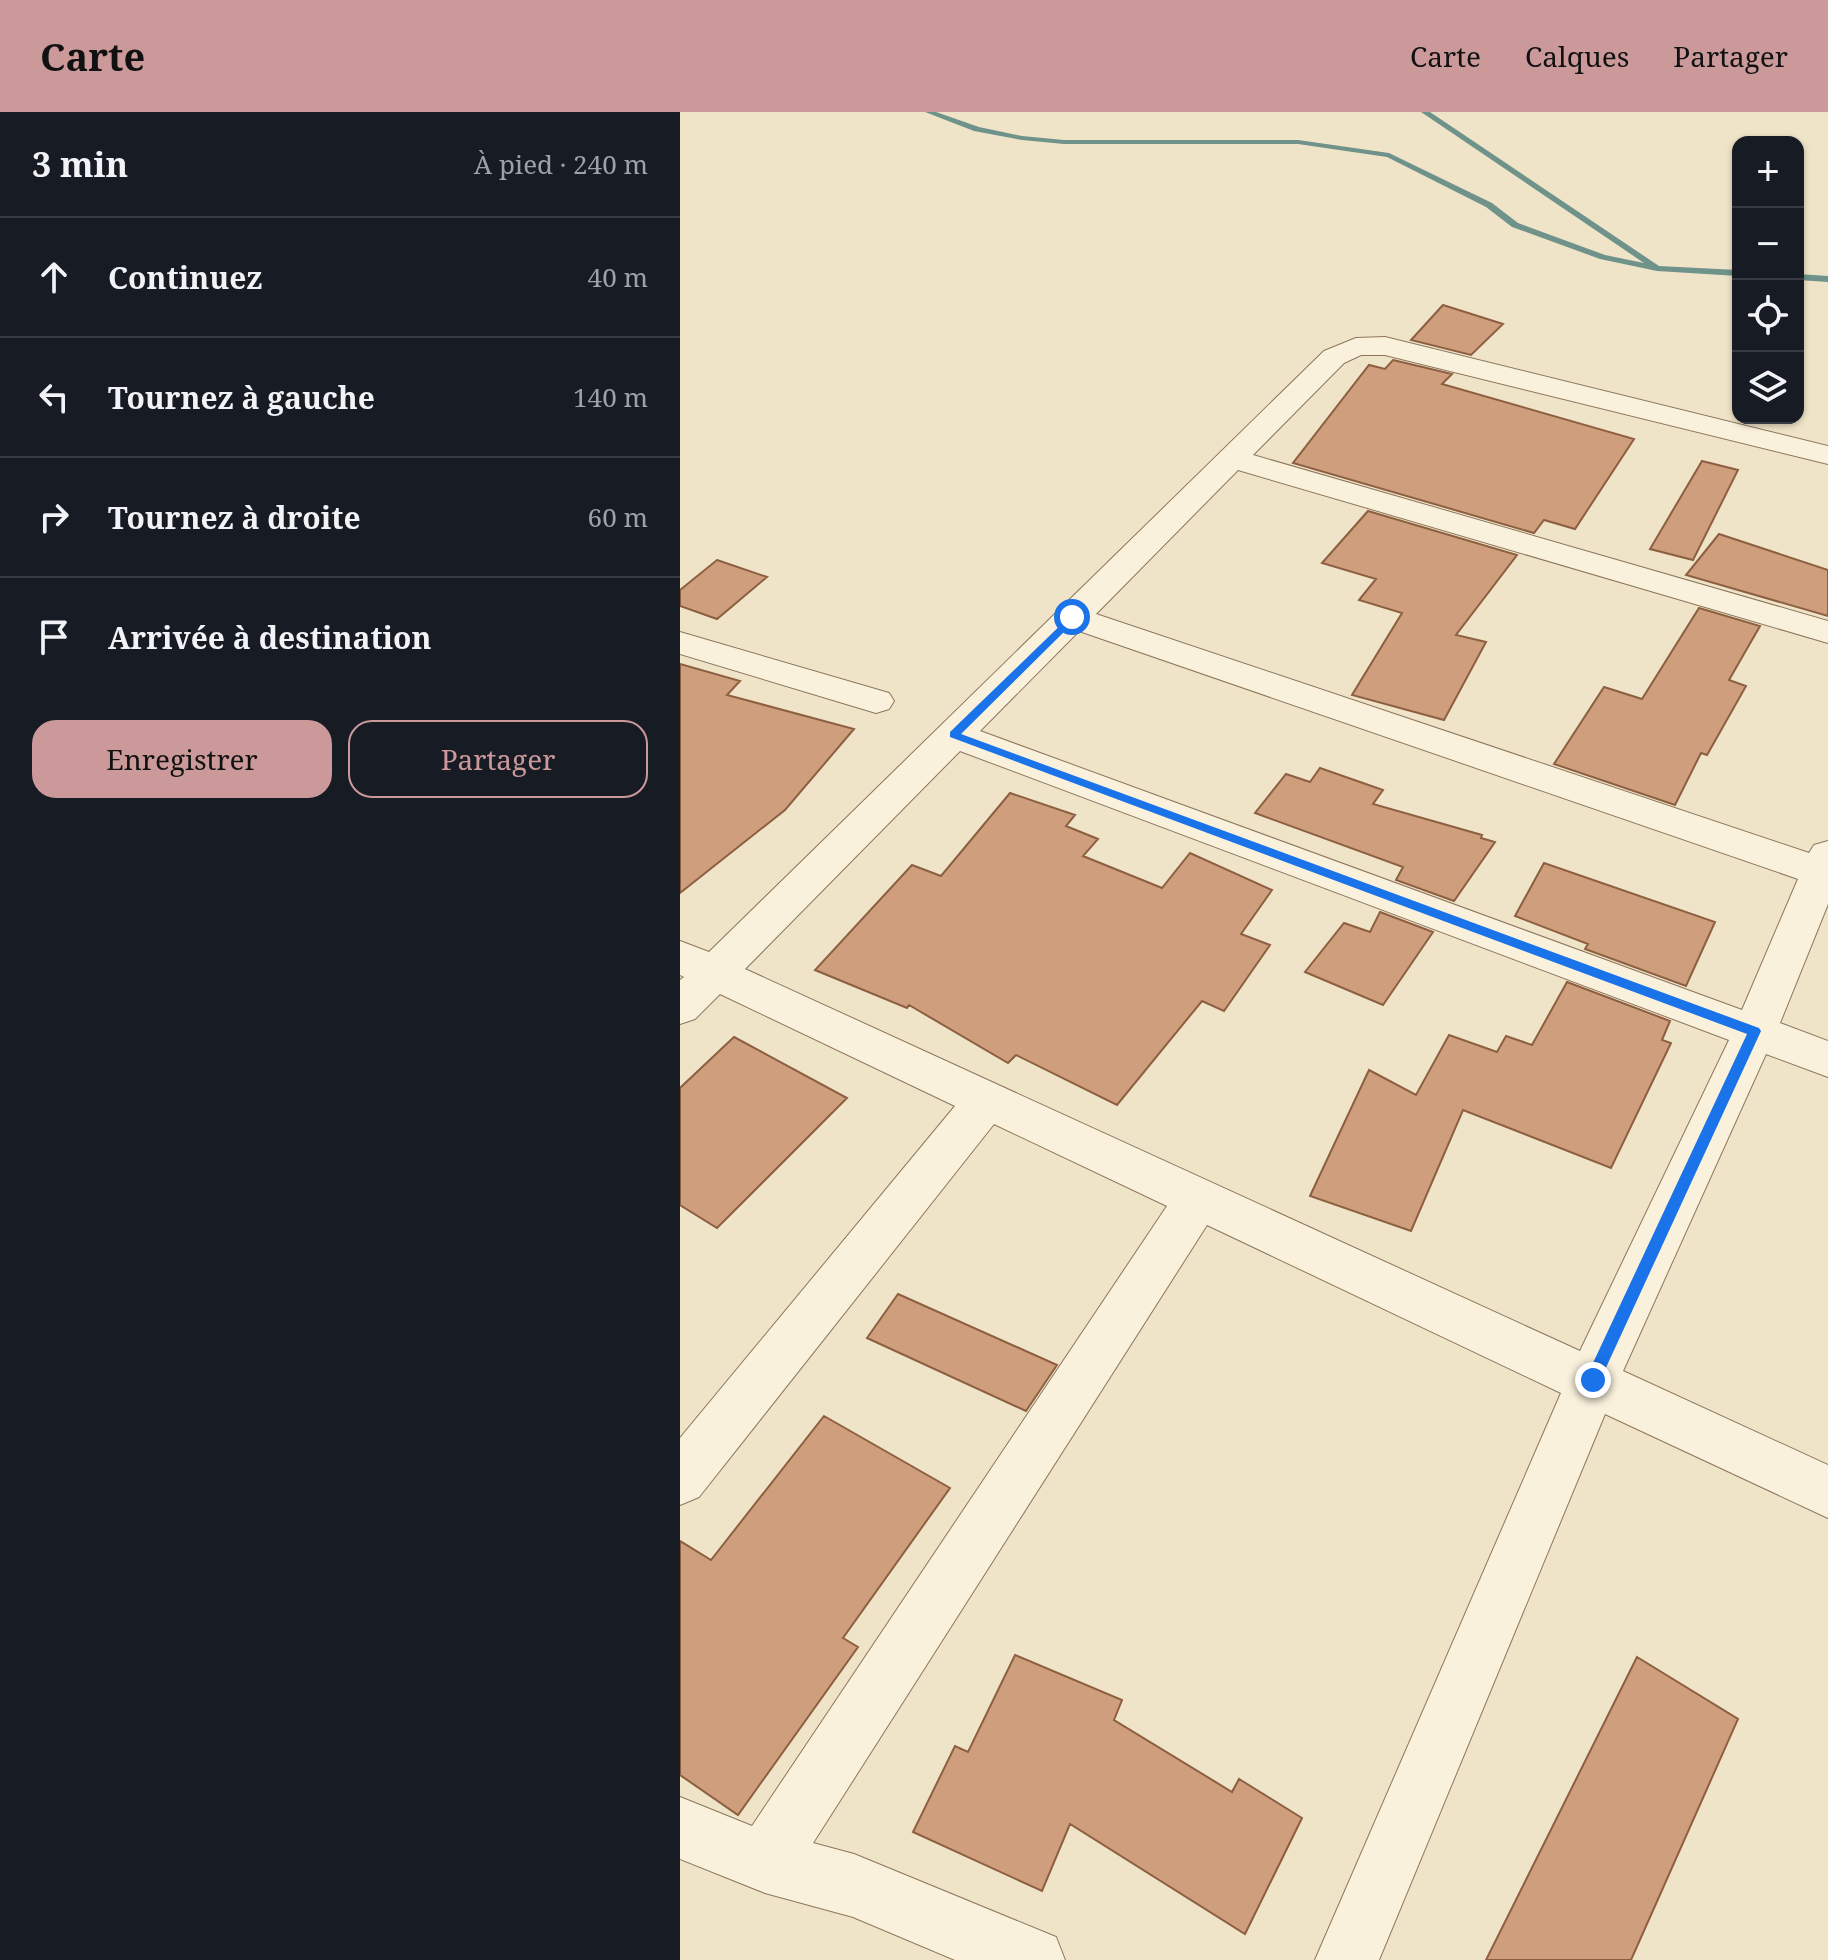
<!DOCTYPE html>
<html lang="fr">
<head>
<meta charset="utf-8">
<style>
	:root { --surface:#171b24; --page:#242831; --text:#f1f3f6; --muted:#9ea1a6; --line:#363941; --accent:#cc999b }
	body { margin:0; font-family:"Noto Serif",serif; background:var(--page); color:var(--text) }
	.controls { position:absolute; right:24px; top:24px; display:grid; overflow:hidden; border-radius:16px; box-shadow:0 2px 6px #0004 }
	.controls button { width:72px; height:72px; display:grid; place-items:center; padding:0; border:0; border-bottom:2px solid var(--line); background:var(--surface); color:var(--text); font:40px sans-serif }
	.stop { position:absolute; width:24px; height:24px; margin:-18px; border:6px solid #1a73e8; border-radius:50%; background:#fff }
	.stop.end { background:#1a73e8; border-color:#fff; box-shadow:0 2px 8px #0008 }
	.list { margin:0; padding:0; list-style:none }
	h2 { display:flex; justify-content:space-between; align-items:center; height:104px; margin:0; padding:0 32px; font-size:34px }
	h2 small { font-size:26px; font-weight:400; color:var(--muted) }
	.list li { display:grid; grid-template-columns:52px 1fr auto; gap:24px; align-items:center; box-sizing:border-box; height:120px; padding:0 32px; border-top:2px solid var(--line) }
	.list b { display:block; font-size:30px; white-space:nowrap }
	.list em { font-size:26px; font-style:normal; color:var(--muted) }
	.actions { display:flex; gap:16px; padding:24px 32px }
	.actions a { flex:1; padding:18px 0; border:2px solid var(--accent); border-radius:24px; text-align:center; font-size:28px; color:var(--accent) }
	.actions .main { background:var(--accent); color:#111 }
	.icon { flex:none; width:44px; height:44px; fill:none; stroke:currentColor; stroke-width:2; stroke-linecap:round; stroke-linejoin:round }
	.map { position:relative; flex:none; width:1148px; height:1848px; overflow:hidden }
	header { display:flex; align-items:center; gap:48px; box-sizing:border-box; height:112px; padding:0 40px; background:var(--accent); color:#111 }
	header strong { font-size:38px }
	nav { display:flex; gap:44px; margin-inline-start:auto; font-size:28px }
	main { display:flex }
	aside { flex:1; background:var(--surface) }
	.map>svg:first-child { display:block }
</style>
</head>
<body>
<header>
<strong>Carte</strong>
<nav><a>Carte</a><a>Calques</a><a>Partager</a></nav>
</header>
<main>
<aside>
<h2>3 min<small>À pied · 240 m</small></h2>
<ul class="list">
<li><svg class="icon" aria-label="ahead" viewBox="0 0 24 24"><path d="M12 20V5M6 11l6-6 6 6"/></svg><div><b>Continuez</b></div><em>40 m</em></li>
<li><svg class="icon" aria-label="left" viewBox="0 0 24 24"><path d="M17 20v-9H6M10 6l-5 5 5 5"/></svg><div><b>Tournez à gauche</b></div><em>140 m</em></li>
<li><svg class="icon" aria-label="right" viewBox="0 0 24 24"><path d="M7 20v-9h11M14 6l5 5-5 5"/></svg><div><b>Tournez à droite</b></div><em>60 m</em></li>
<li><svg class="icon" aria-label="arrive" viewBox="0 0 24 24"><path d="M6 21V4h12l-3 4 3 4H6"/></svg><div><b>Arrivée à destination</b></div></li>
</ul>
<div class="actions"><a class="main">Enregistrer</a><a>Partager</a></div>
</aside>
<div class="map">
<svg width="1148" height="1848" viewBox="0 0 1148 1848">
	<rect width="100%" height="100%" fill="#f0e4c8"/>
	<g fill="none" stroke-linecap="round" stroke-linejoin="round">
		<path fill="#6f938a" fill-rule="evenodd" d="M 245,0 L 256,0 L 299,15 L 342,24 L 384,28 L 618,28 L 709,41 L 812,91 L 838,111 L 925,143 L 964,151 L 741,0 L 750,0 L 979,154 L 1058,158 L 1058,164 L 977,159 L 920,147 L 832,115 L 806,95 L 707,45 L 618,32 L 384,32 L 342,28 L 294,19 Z
			M 1118,162 L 1148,164 L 1148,170 L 1118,168 Z"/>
	</g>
	<path fill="#cf9f7d" stroke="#8d5f41" stroke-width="2" d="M 763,193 L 823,212 L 791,243 L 731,228 Z
		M 713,248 L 772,262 L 762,272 L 954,327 L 895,417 L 864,408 L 854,421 L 613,351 L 689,253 L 705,257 Z
		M 1022,349 L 1058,358 L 1013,448 L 970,437 Z
		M 688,399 L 837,443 L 776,523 L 806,530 L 764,608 L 672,583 L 722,501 L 679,488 L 696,467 L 642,451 Z
		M 1039,422 L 1148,458 L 1148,504 L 1006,463 Z
		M 37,448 L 87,465 L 37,507 L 0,494 L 0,478 Z
		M 1019,496 L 1080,514 L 1049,568 L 1066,574 L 1027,643 L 1021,641 L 995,693 L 874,652 L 924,575 L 962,587 Z
		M 0,552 L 60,569 L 47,583 L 174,617 L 105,698 L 0,781 Z
		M 640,656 L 703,678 L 693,692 L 802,723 L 801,726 L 815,730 L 774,789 L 716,768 L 723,755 L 575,701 L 606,662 L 630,670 Z
		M 330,681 L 395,703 L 386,714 L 418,727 L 403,744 L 482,776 L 510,741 L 592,778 L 561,822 L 590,833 L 544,899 L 522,889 L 437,993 L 336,943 L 328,951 L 229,893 L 227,896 L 135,858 L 232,753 L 261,764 Z
		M 864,751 L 1035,810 L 1006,874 L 905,837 L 908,832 L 835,804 Z
		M 700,800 L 753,820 L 703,893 L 625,860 L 664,811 L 690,820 Z
		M 887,870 L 990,909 L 982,928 L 991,931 L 931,1056 L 783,998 L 731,1119 L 630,1084 L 689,958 L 736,983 L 769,923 L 817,940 L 826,924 L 852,933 Z
		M 54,925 L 167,986 L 37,1116 L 0,1093 L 0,976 Z
		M 218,1182 L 377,1253 L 346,1299 L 187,1226 Z
		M 144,1304 L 270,1376 L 163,1526 L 178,1535 L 58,1703 L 0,1663 L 0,1429 L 31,1448 Z
		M 335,1543 L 442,1588 L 434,1608 L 552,1680 L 559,1667 L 622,1706 L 565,1822 L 390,1712 L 362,1779 L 233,1720 L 275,1634 L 288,1640 Z
		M 957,1545 L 1058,1607 L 951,1848 L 806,1848 Z"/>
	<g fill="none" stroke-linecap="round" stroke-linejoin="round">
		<g stroke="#8d765c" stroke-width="2">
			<path id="minor" d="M 705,225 L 1148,334 L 1148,352 L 705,243 L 681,243 L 664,251 L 573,343 L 1148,509 L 1148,531 L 558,358 L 416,502 L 1129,741 L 1134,733 L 1148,729 L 1148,792 L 1100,911 L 1148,929 L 1148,965 L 1086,942 L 943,1259 L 1148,1353 L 1148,1406 L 925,1302 L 699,1848 L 635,1848 L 881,1281 L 527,1113 L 133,1731 L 174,1742 L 376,1825 L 385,1848 L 275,1848 L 173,1805 L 85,1781 L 0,1747 L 0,1685 L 72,1714 L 487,1094 L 314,1012 L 19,1385 L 0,1393 L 0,1326 L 275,994 L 40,882 L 15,907 L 0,912 L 0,868 L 4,865 L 0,863 L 0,829 L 29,840 L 644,239 L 676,226 ZM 399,519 L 1118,767 L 1062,898 L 300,619 ZM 280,639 L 1049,928 L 900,1239 L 65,857 Z
				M 0,520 L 209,581 L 214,589 L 209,597 L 196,601 L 0,542 Z"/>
		</g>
		<use href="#minor" fill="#faf1dc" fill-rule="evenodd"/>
	</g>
	<path fill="#1a73e8" d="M 392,502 L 398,505 L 396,508 L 281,622 L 1079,916 L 1081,919 L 918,1273 L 907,1273 L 905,1268 L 1067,922 L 270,625 L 270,620 Z"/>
</svg>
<div class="controls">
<button>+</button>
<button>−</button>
<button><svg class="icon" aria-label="locate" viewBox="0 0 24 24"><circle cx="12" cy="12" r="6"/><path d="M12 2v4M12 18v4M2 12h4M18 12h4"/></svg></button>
<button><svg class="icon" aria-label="layers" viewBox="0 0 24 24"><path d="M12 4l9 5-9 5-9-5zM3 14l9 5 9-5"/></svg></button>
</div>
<div class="stop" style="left:392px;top:505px"></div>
<div class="stop end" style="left:913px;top:1268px"></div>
</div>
</main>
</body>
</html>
